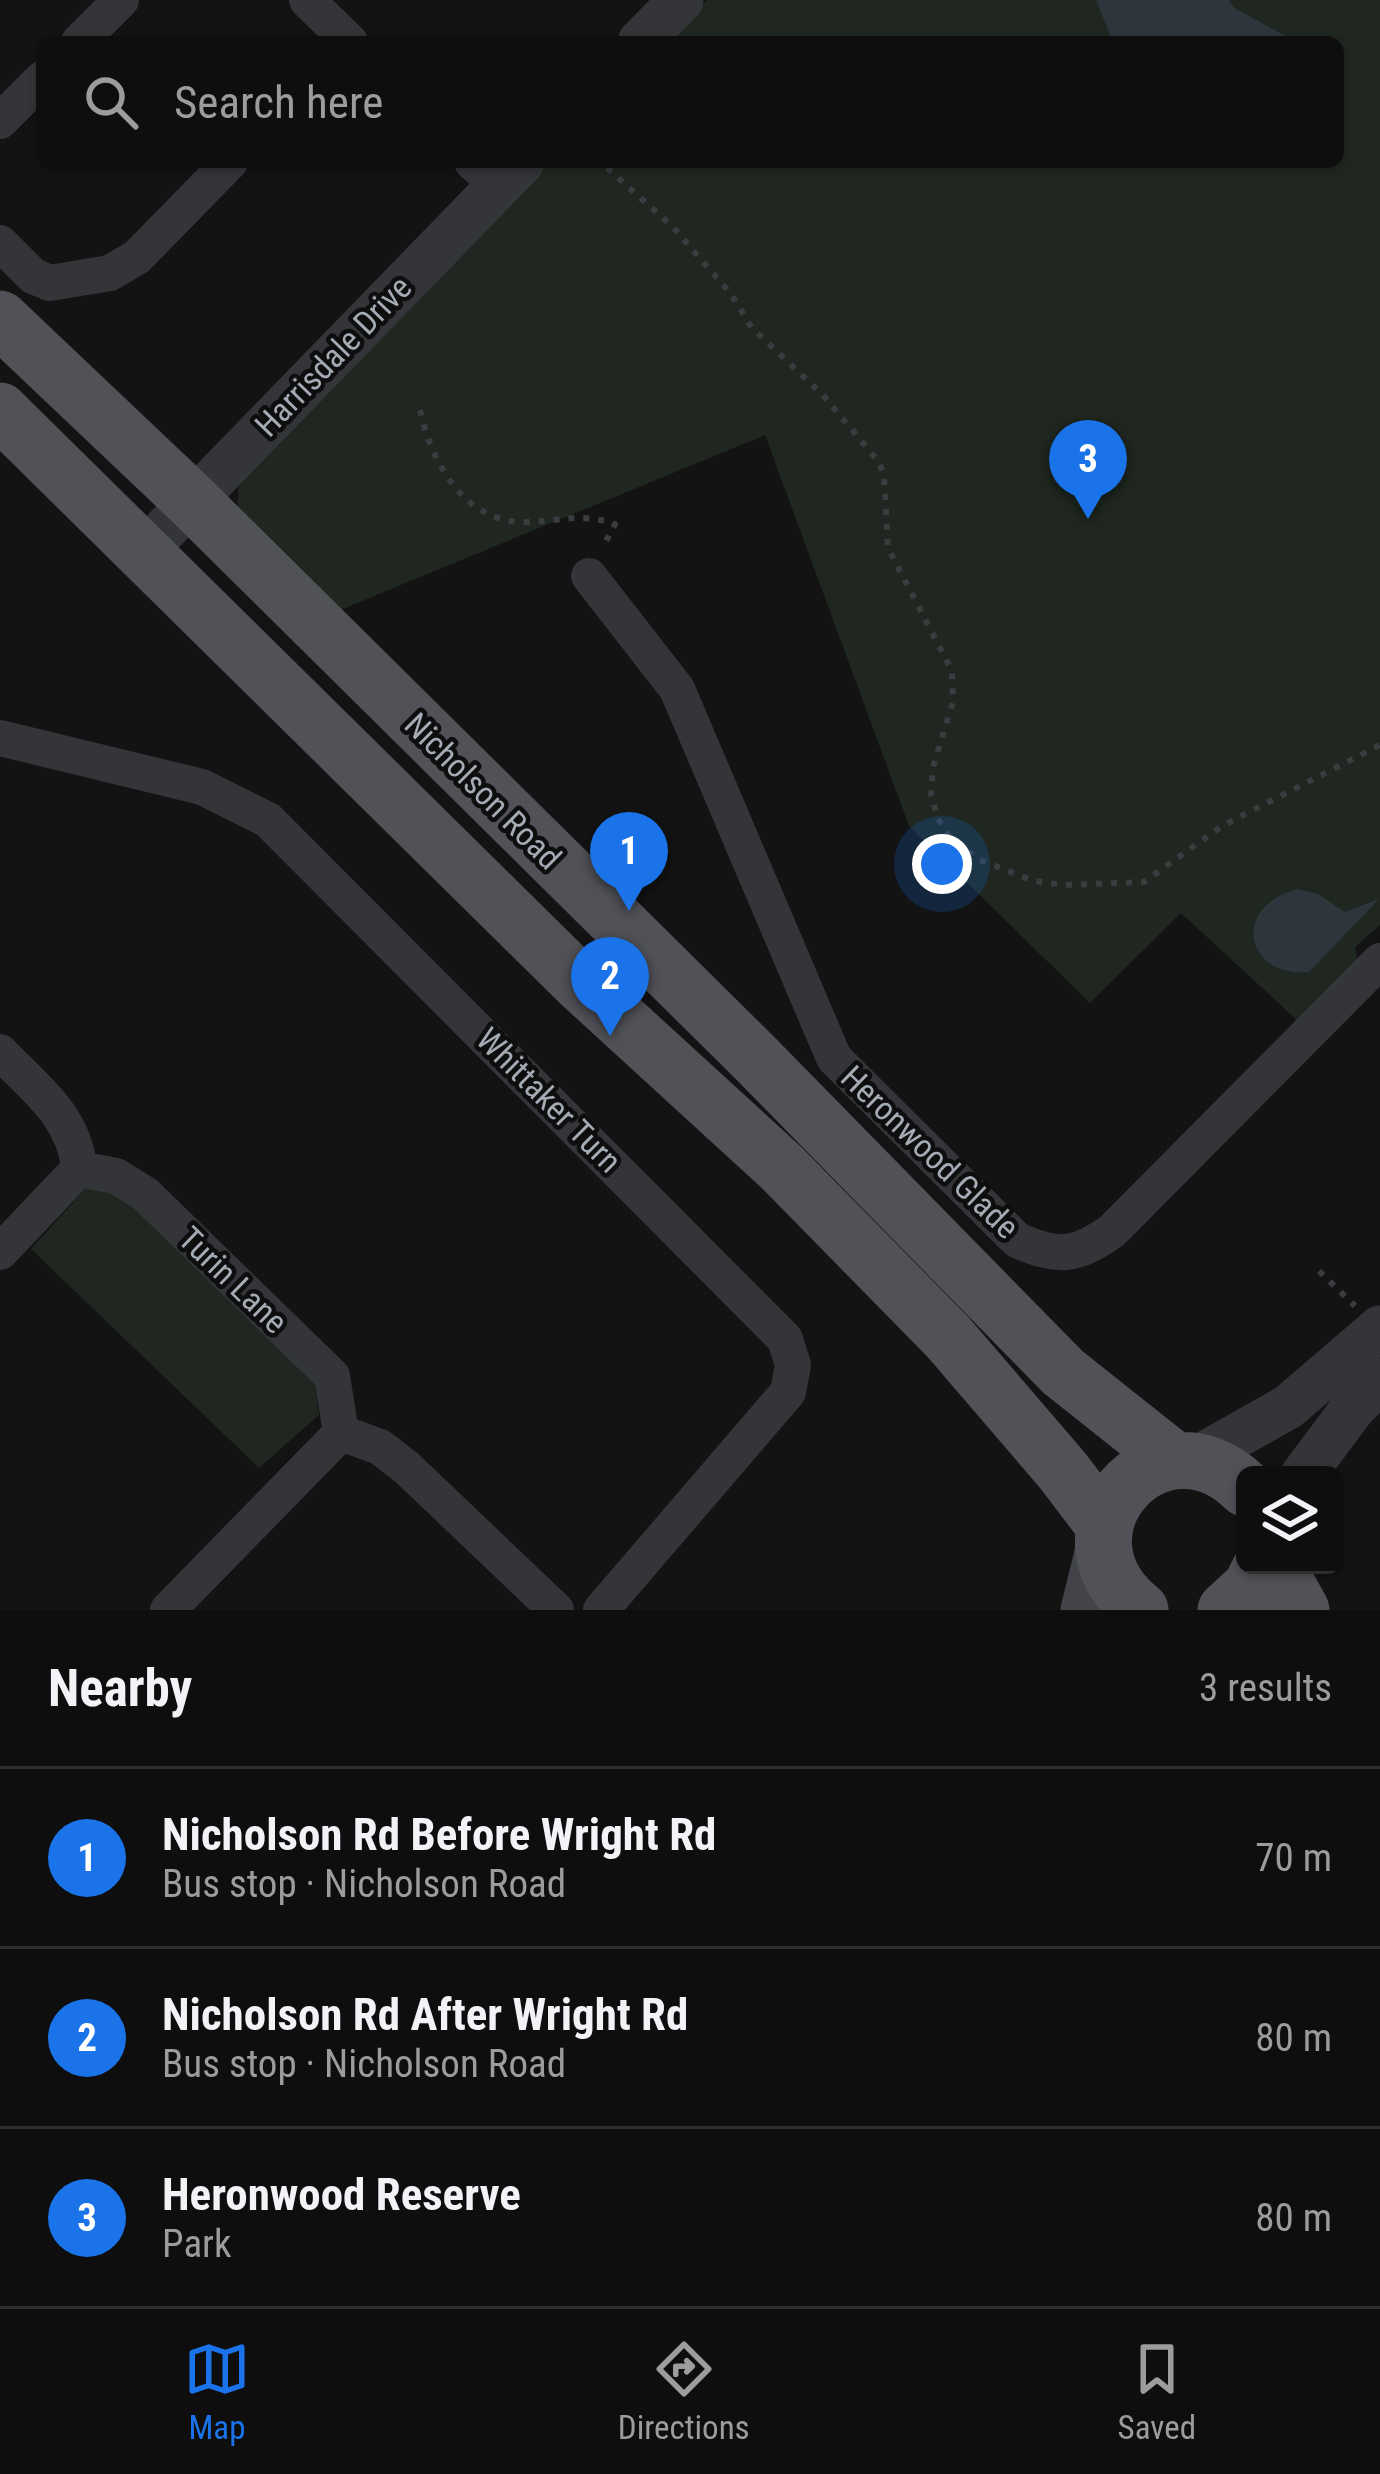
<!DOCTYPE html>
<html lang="en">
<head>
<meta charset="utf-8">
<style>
	:root { --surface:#0e0e0f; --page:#171718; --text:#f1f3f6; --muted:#9b9c9e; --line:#2e2e2f; --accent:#1a73e8 }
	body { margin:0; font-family:"Roboto Condensed",sans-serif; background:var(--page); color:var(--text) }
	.controls { position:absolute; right:36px; bottom:36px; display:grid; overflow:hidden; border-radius:18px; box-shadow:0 3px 9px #0004 }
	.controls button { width:108px; height:108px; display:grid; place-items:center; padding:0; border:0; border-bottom:3px solid var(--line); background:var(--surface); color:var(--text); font:60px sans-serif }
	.you { position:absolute; left:942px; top:864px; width:42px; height:42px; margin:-30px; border:9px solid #fff; border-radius:50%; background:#1a73e8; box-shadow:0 0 0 18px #1a73e833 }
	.badge { display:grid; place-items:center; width:78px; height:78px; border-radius:50%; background:var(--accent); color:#fff; font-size:39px; font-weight:700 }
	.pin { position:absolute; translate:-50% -99px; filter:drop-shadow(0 3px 6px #0008) }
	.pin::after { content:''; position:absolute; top:63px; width:42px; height:36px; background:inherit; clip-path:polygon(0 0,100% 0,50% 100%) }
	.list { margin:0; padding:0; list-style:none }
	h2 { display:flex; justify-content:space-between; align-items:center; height:156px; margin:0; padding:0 48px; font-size:51px }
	h2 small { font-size:39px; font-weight:400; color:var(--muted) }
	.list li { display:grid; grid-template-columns:78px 1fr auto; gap:36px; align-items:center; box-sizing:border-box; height:180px; padding:0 48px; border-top:3px solid var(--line) }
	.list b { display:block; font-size:45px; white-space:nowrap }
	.list p { margin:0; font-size:39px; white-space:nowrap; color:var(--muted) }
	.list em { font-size:39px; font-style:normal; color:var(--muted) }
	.icon { flex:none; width:66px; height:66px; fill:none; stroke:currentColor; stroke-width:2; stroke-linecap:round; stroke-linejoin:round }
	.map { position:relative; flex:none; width:1380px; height:1610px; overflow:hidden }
	.search { position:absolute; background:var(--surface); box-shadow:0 3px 9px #0004; left:36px; right:36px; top:36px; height:132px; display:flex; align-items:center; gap:30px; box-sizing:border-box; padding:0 42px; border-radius:18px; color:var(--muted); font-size:45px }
	.sheet { height:696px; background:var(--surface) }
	nav { display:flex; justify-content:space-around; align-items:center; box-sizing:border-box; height:168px; border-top:3px solid var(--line); background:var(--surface); font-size:33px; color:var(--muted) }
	nav a { display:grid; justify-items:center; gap:6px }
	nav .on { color:var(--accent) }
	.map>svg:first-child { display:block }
</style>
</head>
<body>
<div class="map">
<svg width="1380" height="1610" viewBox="0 0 1380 1610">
	<rect width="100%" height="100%" fill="#131314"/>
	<path fill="#1f2720" d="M 707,0 L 1380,0 L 1380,925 L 1355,947 L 1358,963 L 1299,1022 L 1181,913 L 1090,1003 L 909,826 L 765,435 L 328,615 L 237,510 L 239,483 L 549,162 L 1338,162 L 1338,42 L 666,42 Z
		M 89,1185 L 123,1192 L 314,1379 L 319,1415 L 259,1468 L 31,1249 Z"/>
	<path fill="#2d363c" d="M 1096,0 L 1229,0 L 1234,8 L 1297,42 L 1113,42 Z
		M 1298,889 L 1318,894 L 1345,912 L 1379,899 L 1309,972 C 1245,978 1230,906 1298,889 Z"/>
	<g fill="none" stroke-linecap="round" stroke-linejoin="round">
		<path stroke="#3a3c40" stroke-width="6" stroke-dasharray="6 9" stroke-linecap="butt" d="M 607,168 L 672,226 L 731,294 L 752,328 L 823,395 L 878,461 L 884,474 L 888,548 L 952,671 L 953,702 L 933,767 L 931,795 L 938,819 L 952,841 L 980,860 L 1034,881 L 1066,885 L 1144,882 L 1222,826 L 1380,745
			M 420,410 C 431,460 462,520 521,522 C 558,523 575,511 615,524 L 603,547
			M 1319,1271 L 1355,1306"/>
		<path stroke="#343539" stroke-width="36" d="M 307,0 L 350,42
			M 79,42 L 121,0
			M 0,121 L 42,79
			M 472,162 L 499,186
			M 0,243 L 33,276 L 50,283 L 110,273 L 137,257 L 230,162
			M 589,576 L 677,689 L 834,1058 L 1017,1240 C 1058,1258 1075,1257 1112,1231 L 1380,961
			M 0,738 L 202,787 L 268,820 L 785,1339 L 793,1365 L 788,1392 L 601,1610
			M 0,1052 C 35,1088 75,1117 79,1169 L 0,1252
			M 79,1169 L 116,1176 L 145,1194 L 332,1376 L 341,1433
			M 341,1433 L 380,1447 L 407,1468 L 556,1610
			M 168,1610 L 341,1433"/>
		<path stroke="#343539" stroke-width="45" d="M 640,42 L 681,0
			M 144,551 L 522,162
			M 1192,1461 L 1288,1407 L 1380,1328
			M 1303,1475 L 1353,1408 L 1380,1381"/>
		<path stroke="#424449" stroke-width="51" d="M 1086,1610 L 1102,1545"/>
		<path stroke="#505258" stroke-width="57" d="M 0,319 L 193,502 L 756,1059 L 1063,1372 L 1175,1461
			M 0,411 L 580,983 L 781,1167 L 948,1337 L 1063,1471 L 1104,1525
			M 1276,1565 L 1301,1610
			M 1140,1610 C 1043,1532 1160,1404 1245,1488
			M 1226,1610 L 1251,1587 L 1262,1565"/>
	</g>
	<g text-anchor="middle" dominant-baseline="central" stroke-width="9" stroke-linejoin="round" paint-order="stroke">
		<g font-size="33" fill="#a5abb4" stroke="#0e0e0f">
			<text transform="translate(333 356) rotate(-46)">Harrisdale Drive</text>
			<text transform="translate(483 791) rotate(45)">Nicholson Road</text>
			<text transform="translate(549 1100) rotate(45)">Whittaker Turn</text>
			<text transform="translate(930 1152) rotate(44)">Heronwood Glade</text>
			<text transform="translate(233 1280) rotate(44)">Turin Lane</text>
		</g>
	</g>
</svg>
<div class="controls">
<button><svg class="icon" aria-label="layers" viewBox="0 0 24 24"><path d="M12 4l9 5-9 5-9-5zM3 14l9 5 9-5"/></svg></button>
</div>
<div class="you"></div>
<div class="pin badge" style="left:629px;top:911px">1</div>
<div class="pin badge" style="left:610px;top:1036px">2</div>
<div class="pin badge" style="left:1088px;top:519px">3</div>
<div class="search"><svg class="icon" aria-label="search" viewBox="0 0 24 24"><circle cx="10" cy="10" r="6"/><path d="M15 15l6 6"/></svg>Search here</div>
</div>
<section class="sheet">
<h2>Nearby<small>3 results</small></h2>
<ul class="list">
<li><span class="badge">1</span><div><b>Nicholson Rd Before Wright Rd</b><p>Bus stop · Nicholson Road</p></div><em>70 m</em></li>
<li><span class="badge">2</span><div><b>Nicholson Rd After Wright Rd</b><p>Bus stop · Nicholson Road</p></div><em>80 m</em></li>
<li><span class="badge">3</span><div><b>Heronwood Reserve</b><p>Park</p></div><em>80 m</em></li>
</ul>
</section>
<nav>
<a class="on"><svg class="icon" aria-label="map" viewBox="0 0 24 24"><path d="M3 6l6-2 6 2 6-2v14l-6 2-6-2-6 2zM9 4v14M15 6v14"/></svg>Map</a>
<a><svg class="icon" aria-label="directions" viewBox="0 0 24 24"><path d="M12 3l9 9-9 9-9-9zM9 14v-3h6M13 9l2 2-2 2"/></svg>Directions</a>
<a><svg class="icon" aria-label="saved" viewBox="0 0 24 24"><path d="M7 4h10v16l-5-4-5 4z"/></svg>Saved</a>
</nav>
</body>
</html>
